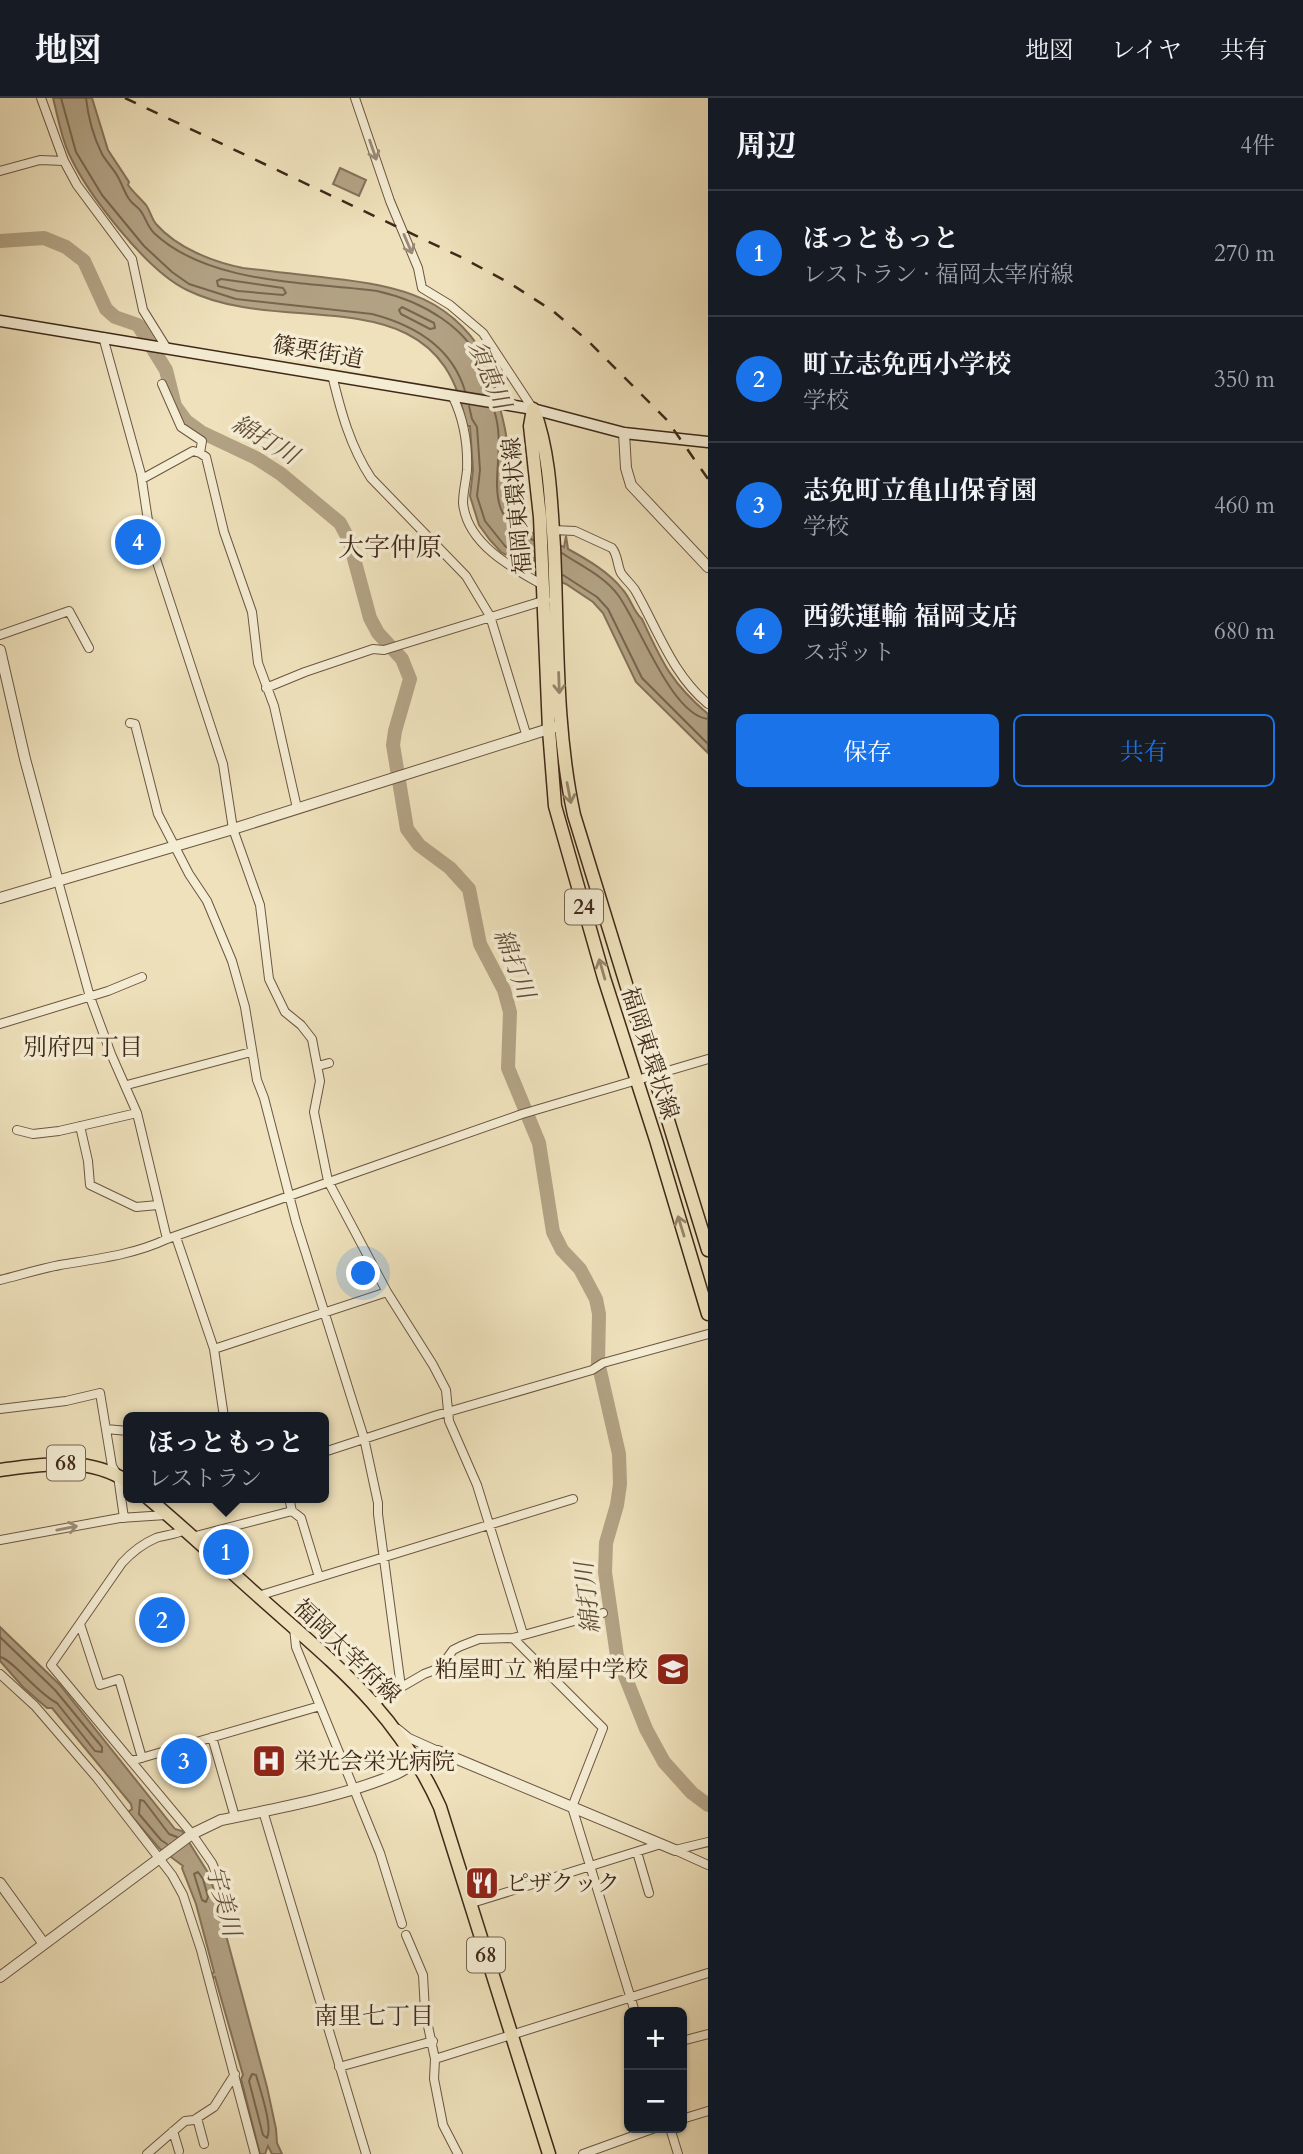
<!DOCTYPE html>
<html lang="ja">
<head>
<meta charset="utf-8">
<style>
	:root { --surface:#171b24; --page:#242831; --text:#f1f3f6; --muted:#9ea1a6; --line:#363941; --accent:#1a73e8 }
	body { margin:0; font-family:Cardo,"Noto Serif JP",serif; background:var(--page); color:var(--text) }
	.controls { position:absolute; right:21px; bottom:21px; display:grid; overflow:hidden; border-radius:10px; box-shadow:0 2px 5px #0004 }
	.controls button { width:63px; height:63px; display:grid; place-items:center; padding:0; border:0; border-bottom:2px solid var(--line); background:var(--surface); color:var(--text); font:35px sans-serif }
	.you { position:absolute; left:364px; top:1176px; width:24px; height:24px; margin:-18px; border:5px solid #fff; border-radius:50%; background:#1a73e8; box-shadow:0 0 0 10px #1a73e833 }
	.badge { display:grid; place-items:center; width:46px; height:46px; border-radius:50%; background:var(--accent); color:#fff; font-size:23px; font-weight:700 }
	.pin { position:absolute; translate:-50% -50%; border:4px solid #fff; box-shadow:0 2px 7px #0006 }
	.popup { position:absolute; left:123px; top:1314px; width:206px; height:91px; box-sizing:border-box; display:grid; place-content:center; border-radius:10px; background:var(--surface); filter:drop-shadow(0 2px 5px #0005); font-size:23px; white-space:nowrap; color:var(--muted) }
	.popup b { font-size:26px; color:var(--text) }
	.popup::after { content:''; position:absolute; left:50%; top:100%; margin-left:-14px; border:14px solid transparent; border-top-color:var(--surface) }
	.list { margin:0; padding:0; list-style:none }
	h2 { display:flex; justify-content:space-between; align-items:center; height:91px; margin:0; padding:0 28px; font-size:30px }
	h2 small { font-size:23px; font-weight:400; color:var(--muted) }
	.list li { display:grid; grid-template-columns:46px 1fr auto; gap:21px; align-items:center; box-sizing:border-box; height:126px; padding:0 28px; border-top:2px solid var(--line) }
	.list b { display:block; font-size:26px; white-space:nowrap }
	.list p { margin:0; font-size:23px; white-space:nowrap; color:var(--muted) }
	.list em { font-size:23px; font-style:normal; color:var(--muted) }
	.actions { display:flex; gap:14px; padding:21px 28px }
	.actions a { flex:1; padding:16px 0; border:2px solid var(--accent); border-radius:10px; text-align:center; font-size:24px; color:var(--accent) }
	.actions .main { background:var(--accent); color:#fff }
	.map { position:relative; flex:none; width:708px; height:2056px; overflow:hidden }
	header { display:flex; align-items:center; gap:42px; box-sizing:border-box; height:98px; padding:0 35px; background:var(--surface); border-bottom:2px solid var(--line) }
	header strong { font-size:33px }
	nav { display:flex; gap:38px; margin-inline-start:auto; font-size:24px }
	main { display:flex }
	aside { flex:1; background:var(--surface) }
	.map>svg:first-child { display:block }
</style>
</head>
<body>
<header>
<strong>地図</strong>
<nav><a>地図</a><a>レイヤ</a><a>共有</a></nav>
</header>
<main>
<div class="map">
<svg width="708" height="2056" viewBox="0 0 708 2056">
	<rect width="100%" height="100%" fill="#eee1bb"/>
	<filter id="stains"><feTurbulence type="fractalNoise" baseFrequency=".00286" numOctaves="4"/><feColorMatrix values="0 0 0 0 .2 0 0 0 0 .09 0 0 0 0 .02 0 0 0 .5 -.17"/></filter>
	<radialGradient id="worn" r=".72"><stop offset=".6" stop-color="#630" stop-opacity="0"/><stop offset="1" stop-color="#630" stop-opacity=".3"/></radialGradient>
	<path fill="#b2a284" stroke="#847159" stroke-width="2" d="M 53,0 L 92,0 L 108,52 L 129,84 L 128,87 C 134,95 140,100 146,107 C 150,112 151,120 156,126 C 177,150 213,164 243,170 C 272,173 301,177 329,180 C 401,188 456,199 491,270 L 496,268 L 497,271 L 492,273 L 496,287 L 494,291 C 500,309 505,325 507,344 C 509,368 495,398 512,419 C 523,434 547,441 564,449 L 566,438 L 568,451 C 588,462 609,474 623,492 C 631,501 633,513 642,521 C 662,564 671,585 708,616 L 708,655 L 636,584 L 603,515 L 593,504 L 566,486 L 534,473 L 501,454 L 490,442 L 479,427 L 470,398 L 473,372 L 470,328 L 466,328 C 442,173 287,242 187,192 C 147,173 88,97 69,56 C 61,39 58,19 53,0 Z
		M 340,70 L 366,82 L 359,98 L 333,86 Z
		M 0,1529 L 60,1587 L 175,1731 L 182,1733 L 210,1778 L 267,1989 L 276,2031 L 277,2045 L 282,2056 L 272,2056 L 268,2048 L 265,2056 L 260,2056 L 241,1981 L 243,1977 L 215,1879 L 212,1880 L 211,1877 L 214,1874 L 196,1806 L 182,1770 L 183,1768 L 159,1750 L 128,1714 L 132,1711 L 131,1706 L 52,1610 L 47,1610 L 23,1589 L 0,1563 Z"/>
	<g fill="none" stroke-linecap="round" stroke-linejoin="round">
		<path stroke="#78654e" stroke-width="2" d="M 61,0 L 76,54 L 102,97 L 144,148 L 172,174 L 189,186 L 236,201 L 372,216 C 414,227 452,249 465,293
			M 86,0 C 88,18 94,40 102,56 C 107,65 116,73 120,83 C 123,89 125,95 129,101 C 132,106 137,108 140,112 C 146,120 147,128 154,135 C 208,186 306,184 377,193 C 422,203 469,229 486,275 C 488,283 487,289 489,297
			M 221,181 L 283,190 L 286,195 L 283,197 L 238,193 L 218,188 L 217,183 Z
			M 402,209 L 434,225 L 435,230 L 430,231 L 401,216 L 399,212 Z
			M 469,308 L 472,321 L 477,329 L 480,372 L 477,398 L 485,423 L 505,448 L 534,464
			M 494,312 C 511,363 472,413 533,442
			M 562,455 C 581,468 604,478 618,497 C 639,525 671,617 708,621
			M 563,477 L 597,499 L 608,511 L 642,580 L 708,646
			M 0,1539 L 55,1592 L 102,1649 L 102,1654 L 95,1653 L 57,1605 C 39,1597 11,1560 0,1559
			M 167,1746 L 161,1742 L 139,1716 L 140,1702 L 144,1703 L 169,1736 L 177,1739
			M 198,1774 L 203,1781 L 208,1799 L 206,1804 L 202,1802 L 194,1776 Z
			M 252,1976 L 256,1977 C 260,1991 273,2029 267,2040 L 263,2037 L 249,1983 Z"/>
		<path stroke="#b2a284" stroke-width="14" d="M 0,143 L 44,140 L 66,149 L 84,163 L 106,211 L 115,219 L 138,227 L 166,272 L 175,308 L 186,323 L 201,334 L 256,360 L 281,376 L 340,425 L 349,442 L 370,520 L 378,535 L 402,561 L 410,581 L 395,633 L 393,647 L 407,731 L 419,747 L 450,770 L 469,791 L 480,846 L 504,892 L 510,914 L 508,970 L 539,1045 L 553,1134 L 562,1152 L 580,1171 L 596,1201 L 599,1216 L 598,1264 L 619,1356 L 620,1386 L 617,1407 L 606,1445 L 605,1474 L 617,1558 L 646,1631 L 664,1664 L 692,1695 L 708,1707"/>
		<g stroke="#6b5641" stroke-width="10">
			<path id="minor" d="M 41,0 L 64,63 L 77,87 L 132,161 L 143,212 L 166,249
				M 355,0 L 390,103 L 418,170 L 422,190 L 450,207 L 483,235 L 533,311
				M 0,73 L 40,62 L 64,63
				M 103,239 L 141,376 L 152,449 L 223,666 L 233,731 L 260,807 L 269,881 L 285,914 L 301,927 L 312,941 L 320,983 L 314,1014 L 328,1083 L 387,1194 L 433,1267 L 446,1292 L 449,1323 L 477,1387 L 523,1536
				M 332,277 C 341,314 350,348 371,380 L 466,478 L 490,518 L 527,639
				M 162,286 L 181,329 L 202,343 L 200,355
				M 453,299 C 464,322 468,346 467,372 C 466,383 463,394 463,405 C 467,446 512,470 543,487
				M 142,381 L 193,353 L 200,355 L 206,359 L 224,434 L 252,514 L 258,565 L 274,608 L 297,710
				M 553,432 L 575,433 L 612,450 C 618,457 617,467 621,475 C 625,481 631,486 635,492 C 658,532 672,576 708,606
				M 0,537 L 69,513 L 89,550
				M 266,590 L 305,574 L 373,551 L 384,552 L 546,502
				M 130,625 L 135,626 L 158,716 L 189,776 L 207,803 L 232,863 L 245,909 L 257,982 L 264,1000 L 296,1124 L 364,1340 L 378,1405 L 378,1416 L 401,1589
				M 58,783 L 90,899 L 111,956 L 137,1015 L 167,1141
				M 0,926 L 108,893 L 142,879
				M 318,968 L 329,965
				M 127,987 L 251,954
				M 80,1028 L 88,1063 L 90,1087 L 136,1109 L 158,1107
				M 17,1032 L 33,1036 L 59,1033 L 137,1015
				M 176,1139 L 214,1251 L 224,1319
				M 0,1182 C 20,1177 40,1171 60,1167 C 96,1161 133,1157 167,1141 L 522,1016 L 708,961
				M 214,1251 L 387,1194
				M 0,1311 L 66,1303 L 100,1295 L 112,1368 L 118,1378 L 124,1420
				M 106,1331 L 128,1333
				M 324,1354 L 434,1318 L 592,1272 L 603,1265 L 708,1236
				M 289,1400 L 292,1413 L 301,1420 L 319,1479
				M 184,1432 C 175,1437 165,1437 156,1440 C 142,1446 132,1454 122,1465 L 51,1567 L 192,1736 L 212,1765 L 219,1781
				M 192,1439 L 292,1413
				M 0,1442 L 120,1420 L 166,1417
				M 258,1498 L 573,1401
				M 80,1526 L 100,1587 L 119,1581 L 142,1660
				M 294,1530 L 296,1549 L 380,1755 L 402,1826
				M 513,1540 L 603,1630 L 572,1709 L 635,1914
				M 0,1576 L 35,1608 L 97,1680 L 172,1777 L 183,1797 L 201,1852 L 255,2056
				M 374,1605 L 424,1576 L 440,1570 L 453,1552 L 461,1548 L 479,1541 L 513,1540 L 603,1515
				M 398,1631 L 409,1640 L 438,1653
				M 212,1639 L 235,1719
				M 131,1663 L 320,1608
				M 263,1713 L 366,2056
				M 675,1752 L 708,1767
				M 675,1752 L 708,1744
				M 637,1754 L 649,1795
				M 472,1805 L 661,1746
				M 406,1837 L 423,1877 L 425,1914 L 435,1961 L 434,1981 L 443,2027 L 458,2056
				M 682,1943 L 708,1936
				M 435,1961 L 708,1875
				M 339,1969 L 433,1943
				M 197,2020 L 204,2046
				M 682,2021 L 708,2013
				M 670,2030 L 678,2056
				M 173,2033 L 179,2053
				M 147,2056 L 185,2023 L 194,2022 L 214,2009 L 235,1976
				M 583,2056 L 655,2030"/>
		</g>
		<g stroke="#6b5641" stroke-width="12">
			<path id="tertiary" d="M 624,335 L 626,370 L 631,387 L 708,469
				M 0,552 L 25,661 L 58,783
				M 0,800 L 233,731 L 555,629
				M 0,1785 L 44,1846
				M 0,1879 L 192,1736 L 221,1722 C 275,1711 345,1698 396,1676 C 411,1669 422,1658 438,1653 L 675,1752"/>
		</g>
		<g stroke="#3f2818" stroke-width="13">
			<path id="secondary" d="M 0,223 L 533,311 L 624,335 L 708,344"/>
		</g>
		<g stroke="#3f2818" stroke-width="15">
			<path id="primary" d="M 533,311 L 530,328 L 540,419 L 549,632 L 555,708 L 604,880 L 656,1042 L 708,1216
				M 534,312 C 550,355 551,404 554,449 C 558,539 555,629 574,717 L 708,1152
				M 0,1372 C 44,1366 89,1358 128,1384
				M 148,1400 C 185,1431 220,1464 256,1496 C 333,1565 396,1611 440,1709 L 549,2056"/>
		</g>
		<use href="#minor" stroke="#f4ecd3" stroke-width="8"/>
		<use href="#tertiary" stroke="#f4ecd3" stroke-width="10"/>
		<use href="#secondary" stroke="#f4ecd3" stroke-width="10"/>
		<use href="#primary" stroke="#eee1bb" stroke-width="12"/>
		<path stroke="#3f2818" stroke-width="2.5" stroke-dasharray="12 12" stroke-linecap="butt" d="M 125,0 L 463,160 L 511,186 L 553,213 L 588,243 L 667,322 L 708,381"/>
	</g>
	<defs><path id="oneway-shaft" d="M-6 0H5M1.5-3L5.5 0L1.5 3" fill="none" stroke-width="1.6" stroke-linecap="round" stroke-linejoin="round" transform="scale(1.75)"/></defs>
	<g stroke="#9a8a76">
		<use href="#oneway-shaft" transform="translate(373 52) rotate(71)"/>
		<use href="#oneway-shaft" transform="translate(408 146) rotate(67)"/>
		<use href="#oneway-shaft" transform="translate(67 1430) rotate(-11)"/>
	</g>
	<g stroke="#96846a">
		<use href="#oneway-shaft" transform="translate(559 585) rotate(88)"/>
		<use href="#oneway-shaft" transform="translate(569 695) rotate(79)"/>
		<use href="#oneway-shaft" transform="translate(602 871) rotate(-106)"/>
		<use href="#oneway-shaft" transform="translate(681 1128) rotate(-107)"/>
	</g>
	<defs>
		<g id="school-square" transform="scale(1.75)"><rect x="-9" y="-9" width="18" height="18" rx="4" fill="#8f2418" stroke="#f4ecd3"/><path d="M0-5L7-2L0 1L-7-2ZM-4 1L0 2.5L4 1V4Q0 6-4 4Z" fill="#fff"/></g>
		<g id="hospital-square" transform="scale(1.75)"><rect x="-9" y="-9" width="18" height="18" rx="4" fill="#8f2418" stroke="#f4ecd3"/><path d="M-5-5h3v3.5h4V-5h3V5h-3V1.5h-4V5h-3Z" fill="#fff"/></g>
		<g id="restaurant-square" transform="scale(1.75)"><rect x="-9" y="-9" width="18" height="18" rx="4" fill="#8f2418" stroke="#f4ecd3"/><path d="M-5-6h1v4h1v-4h1v4h1v-4h1v5L-1.5 .5V6h-2V.5L-5-1ZM5-6V6H3V1.5H1.5Q1.5-4 5-6Z" fill="#fff"/></g>
	</defs>
	<g fill-rule="evenodd">
		<use href="#school-square" x="673" y="1571"/>
		<use href="#hospital-square" x="269" y="1663"/>
		<use href="#restaurant-square" x="482" y="1785"/>
	</g>
	<g text-anchor="middle" dominant-baseline="central" stroke-width="7" stroke-linejoin="round" paint-order="stroke">
		<g fill="#f4ecd3" stroke="#756350" stroke-width="2">
			<rect x="565" y="791.5" width="38" height="35" rx="5"/>
			<rect x="47" y="1347.5" width="38" height="35" rx="5"/>
			<rect x="467" y="1839.5" width="38" height="35" rx="5"/>
		</g>
		<g font-size="21" font-weight="bold" fill="#3f2818">
			<text x="584" y="809">24</text>
			<text x="66" y="1365">68</text>
			<text x="486" y="1857">68</text>
		</g>
		<g font-size="23" fill="#3f2818" stroke="#f4ecd3">
			<text transform="translate(318 254) rotate(10)">篠栗街道</text>
			<text transform="translate(517 408) rotate(-95)">福岡東環状線</text>
			<text transform="translate(650 955) rotate(72)">福岡東環状線</text>
			<text transform="translate(347 1553) rotate(44)">福岡太宰府線</text>
		</g>
		<g font-size="23" fill="#3f2818" stroke="#f4ecd3" text-anchor="start">
			<text x="648" y="1571" text-anchor="end">粕屋町立 粕屋中学校</text>
			<text x="294" y="1663">栄光会栄光病院</text>
			<text x="506" y="1785">ピザクック</text>
		</g>
		<g font-size="24" font-style="italic" fill="#624d38" stroke="#f4ecd3">
			<text transform="translate(489 277) rotate(67)">須恵川</text>
			<text transform="translate(265 342) rotate(31)">綿打川</text>
			<text transform="translate(514 866) rotate(69)">綿打川</text>
			<text transform="translate(588 1500) rotate(-96)">綿打川</text>
			<text transform="translate(223 1803) rotate(75)">宇美川</text>
		</g>
		<g font-size="24" fill="#3f2818" stroke="#f4ecd3">
			<text x="83" y="949">別府四丁目</text>
			<text x="374" y="1918">南里七丁目</text>
		</g>
		<g font-size="26" fill="#3f2818" stroke="#f4ecd3">
			<text x="390" y="449">大字仲原</text>
		</g>
	</g>
	<rect width="100%" height="100%" filter="url(#stains)"/>
	<rect width="100%" height="100%" fill="url(#worn)"/>
</svg>
<div class="controls">
<button>+</button>
<button>−</button>
</div>
<div class="you"></div>
<div class="pin badge" style="left:226px;top:1454px">1</div>
<div class="popup"><b>ほっともっと</b>レストラン</div>
<div class="pin badge" style="left:162px;top:1522px">2</div>
<div class="pin badge" style="left:184px;top:1663px">3</div>
<div class="pin badge" style="left:138px;top:444px">4</div>
</div>
<aside>
<h2>周辺<small>4件</small></h2>
<ul class="list">
<li><span class="badge">1</span><div><b>ほっともっと</b><p>レストラン · 福岡太宰府線</p></div><em>270 m</em></li>
<li><span class="badge">2</span><div><b>町立志免西小学校</b><p>学校</p></div><em>350 m</em></li>
<li><span class="badge">3</span><div><b>志免町立亀山保育園</b><p>学校</p></div><em>460 m</em></li>
<li><span class="badge">4</span><div><b>西鉄運輸 福岡支店</b><p>スポット</p></div><em>680 m</em></li>
</ul>
<div class="actions"><a class="main">保存</a><a>共有</a></div>
</aside>
</main>
</body>
</html>
